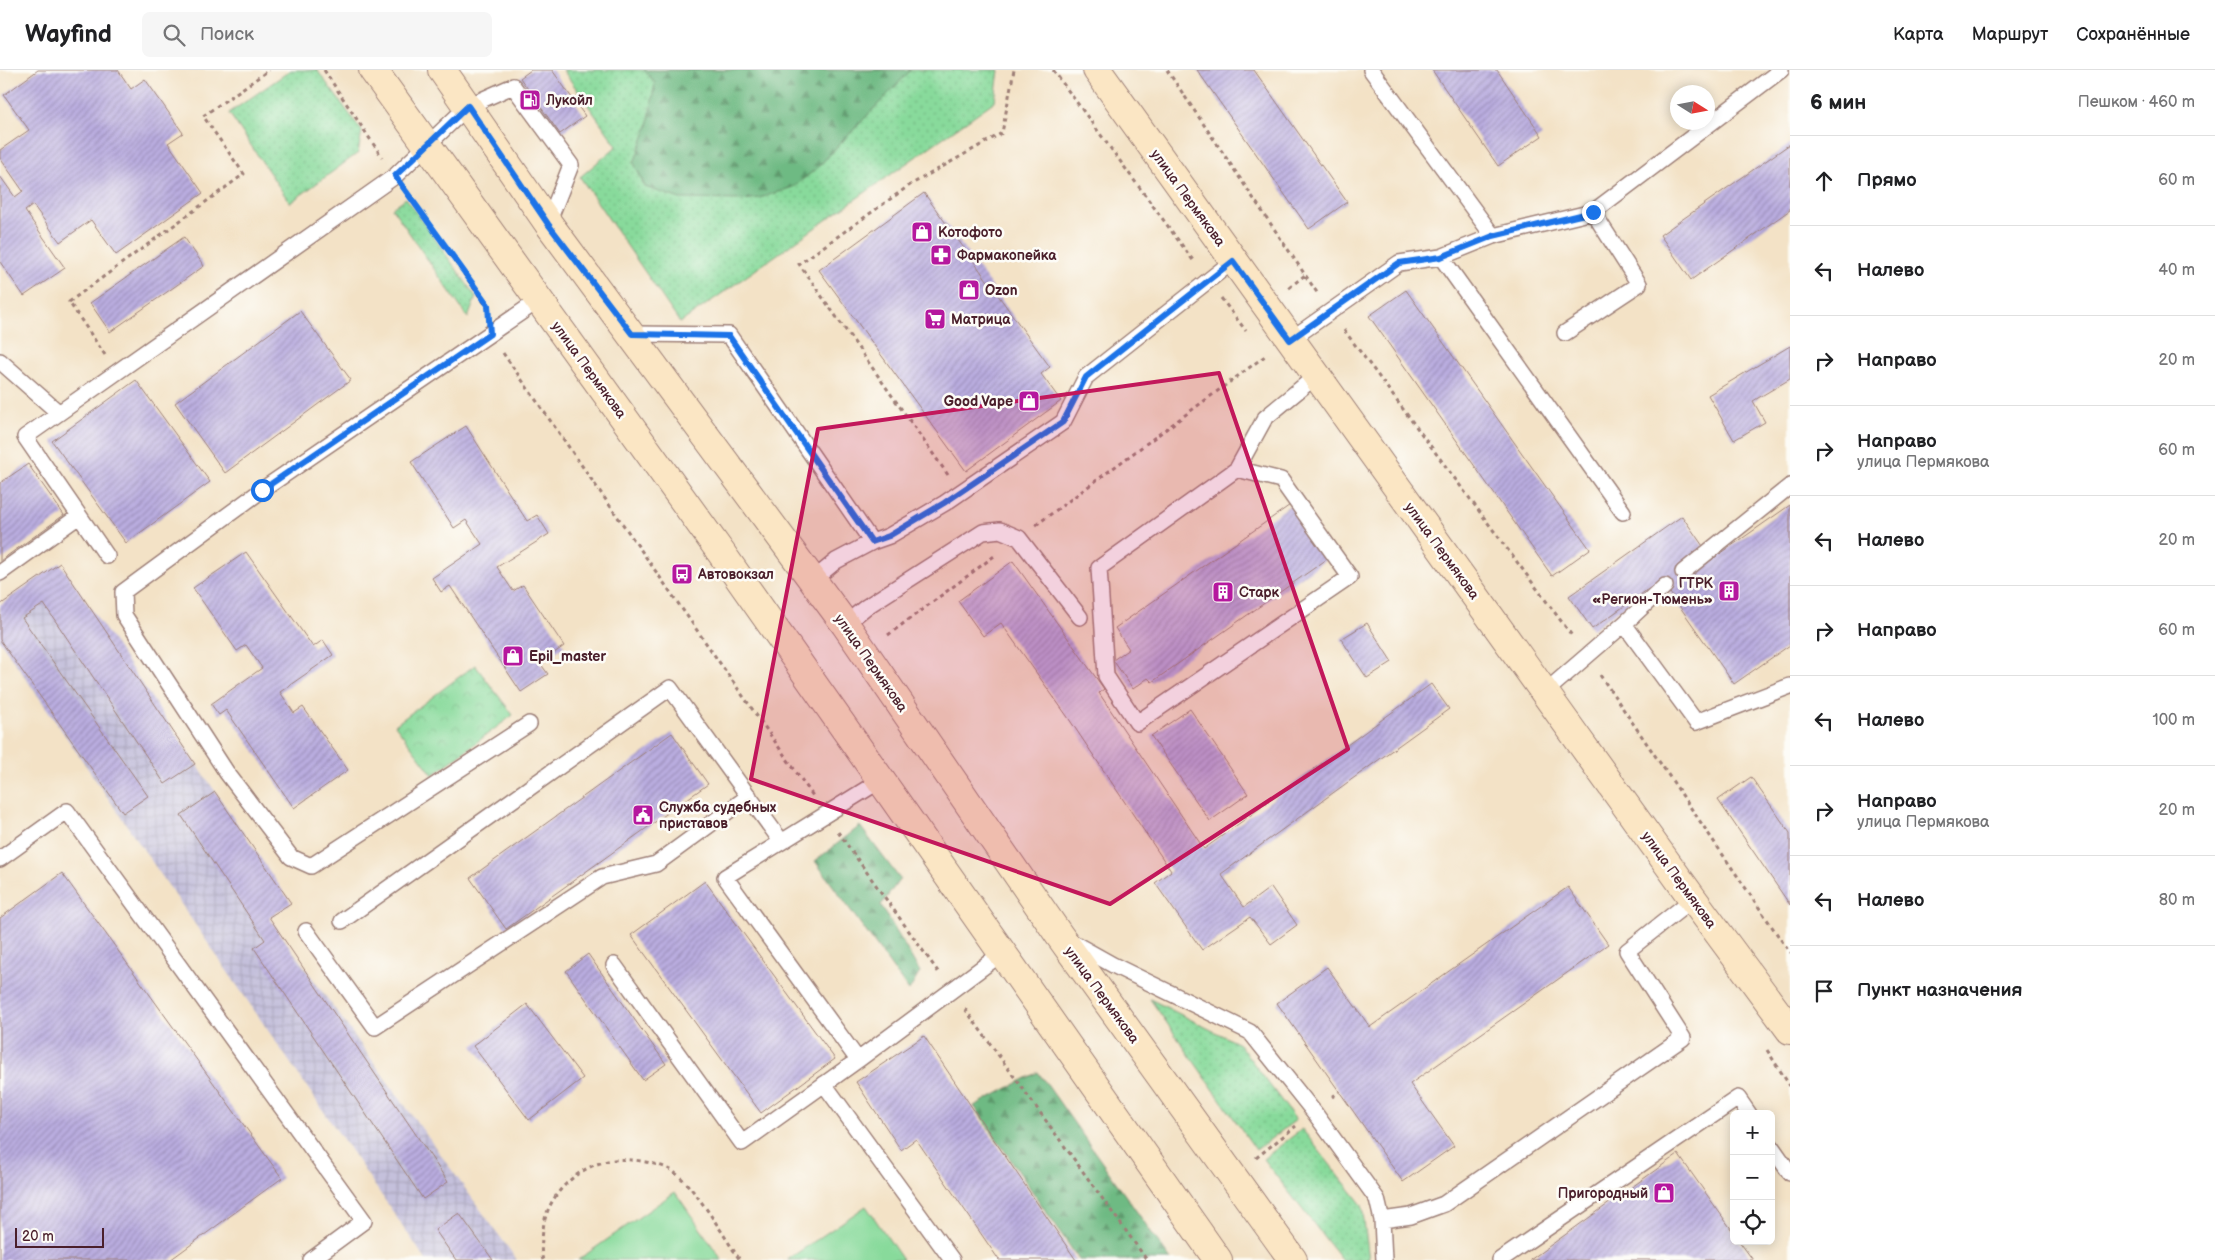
<!DOCTYPE html>
<html lang="ru">
<head>
<meta charset="utf-8">
<style>
	:root { --surface:#fff; --page:#f6f6f6; --text:#202124; --muted:#757577; --line:#e0e0e0 }
	body { margin:0; font-family:"Balsamiq Sans",sans-serif; background:var(--page); color:var(--text) }
	.controls { position:absolute; right:15px; bottom:15px; display:grid; overflow:hidden; border-radius:8px; box-shadow:0 2px 12px #0003 }
	.controls button { width:45px; height:45px; display:grid; place-items:center; padding:0; border:0; border-bottom:1px solid var(--line); background:var(--surface); color:var(--text); font:25px sans-serif }
	.compass { position:absolute; left:1670px; top:15px; width:45px; height:45px; border-radius:50%; background:var(--surface); box-shadow:0 2px 12px #0003; rotate:101deg }
	.scale { position:absolute; left:15px; bottom:12px; width:89px; box-sizing:border-box; padding-left:5px; border:2px solid #4a1f2b; border-top:0; font-size:14px; line-height:18px; white-space:nowrap; color:#4a1f2b; -webkit-text-stroke:4px #fdfcf7; paint-order:stroke }
	.stop { position:absolute; width:15px; height:15px; margin:-11px; border:4px solid #1a73e8; border-radius:50%; background:#fff }
	.stop.end { background:#1a73e8; border-color:#fff; box-shadow:0 1px 5px #0008 }
	.list { margin:0; padding:0; list-style:none }
	h2 { display:flex; justify-content:space-between; align-items:center; height:65px; margin:0; padding:0 20px; font-size:21px }
	h2 small { font-size:16px; font-weight:400; color:var(--muted) }
	.list li { display:grid; grid-template-columns:32px 1fr auto; gap:15px; align-items:center; box-sizing:border-box; height:90px; padding:0 20px; border-top:1px solid var(--line) }
	.list b { display:block; font-size:19px; white-space:nowrap }
	.list p { margin:0; font-size:16px; white-space:nowrap; color:var(--muted) }
	.list em { font-size:16px; font-style:normal; color:var(--muted) }
	.icon { flex:none; width:28px; height:28px; fill:none; stroke:currentColor; stroke-width:2; stroke-linecap:round; stroke-linejoin:round }
	.map { position:relative; flex:none; width:1790px; height:1190px; overflow:hidden }
	header { display:flex; align-items:center; gap:30px; box-sizing:border-box; height:70px; padding:0 25px; background:var(--surface); border-bottom:1px solid var(--line) }
	header strong { font-size:24px }
	nav { display:flex; gap:28px; margin-inline-start:auto; font-size:18px }
	.search { width:350px; height:45px; background:var(--page); display:flex; align-items:center; gap:12px; box-sizing:border-box; padding:0 18px; border-radius:8px; color:var(--muted); font-size:19px }
	main { display:flex }
	aside { flex:1; background:var(--surface) }
	.map>svg:first-child { display:block }
</style>
</head>
<body>
<header>
<strong>Wayfind</strong>
<div class="search"><svg class="icon" aria-label="search" viewBox="0 0 24 24"><circle cx="10" cy="10" r="6"/><path d="M15 15l6 6"/></svg>Поиск</div>
<nav><a>Карта</a><a>Маршрут</a><a>Сохранённые</a></nav>
</header>
<main>
<div class="map">
<svg width="1790" height="1190" viewBox="0 0 1790 1190">
	<defs>
		<pattern id="industrial-grid" width="8" height="8" patternUnits="userSpaceOnUse" patternTransform="scale(1.25)"><rect width="8" height="8" fill="#c4c0db"/><path d="M0 4h8M4 0v8" fill="none" stroke="#aaa5bc"/></pattern>
		<pattern id="grass-dots" width="8" height="8" patternUnits="userSpaceOnUse" patternTransform="scale(1.25)"><rect width="8" height="8" fill="#88da9b"/><path d="M2 2h.1M6 6h.1" fill="none" stroke="#77bb86" stroke-width="1.8" stroke-linecap="round"/></pattern>
		<pattern id="forest-firs" width="22" height="20" patternUnits="userSpaceOnUse" patternTransform="scale(1.25)"><rect width="22" height="20" fill="#6eba83"/><path d="M5 1l3.5 6h-7zM16 11l3.5 6h-7z" fill="#5c976b"/></pattern>
		<pattern id="park-crowns" width="20" height="18" patternUnits="userSpaceOnUse" patternTransform="scale(1.25)"><rect width="20" height="18" fill="#88da9b"/><path d="M2 6a3 3 0 1 1 6 0M12 15a3 3 0 1 1 6 0" fill="none" stroke="#77bb86"/></pattern>
		<pattern id="building-hatch" width="6" height="6" patternUnits="userSpaceOnUse" patternTransform="scale(1.25)"><rect width="6" height="6" fill="#baade0"/><path d="M-1 1l2-2M0 6l6-6M5 7l2-2" fill="none" stroke="#998cb6"/></pattern>
	</defs>
	<rect width="100%" height="100%" fill="#fdfcf7"/>
	<filter id="ink" filterUnits="userSpaceOnUse"><feTurbulence type="fractalNoise" baseFrequency=".02" numOctaves="2"/><feDisplacementMap in="SourceGraphic" scale="10" xChannelSelector="R" yChannelSelector="G"/><feConvolveMatrix kernelMatrix="1 2 1 2 8 2 1 2 1" color-interpolation-filters="sRGB"/></filter>
	<filter id="wash" filterUnits="userSpaceOnUse"><feTurbulence type="fractalNoise" baseFrequency=".0096" numOctaves="4" result="noise"/><feDisplacementMap in="SourceGraphic" scale="20" xChannelSelector="R" yChannelSelector="G"/><feGaussianBlur stdDeviation="1.12" result="paint"/><feColorMatrix in="noise" values="0 0 0 0 0 0 0 0 0 0 0 0 0 0 0 0 0 1.4 0 .05"/><feComposite in="paint" operator="in"/></filter>
	<g filter="url(#wash)">
		<rect width="100%" height="100%" fill="#f3e2c6"/>
		<path fill="url(#industrial-grid)" d="M 60,493 L 291,833 L 269,848 L 517,1190 L 426,1190 L 0,571 L 0,535 Z"/>
		<path fill="url(#grass-dots)" stroke="#697c63" d="M 291,0 L 317,0 L 362,61 L 358,83 L 290,133 L 229,43 Z
			M 563,0 L 999,0 L 995,31 L 680,253 L 580,107 L 617,76 Z
			M 406,128 L 476,227 L 468,248 L 392,138 Z
			M 1150,929 L 1239,974 L 1296,1050 L 1256,1080 Z
			M 1302,1059 L 1362,1135 L 1369,1190 L 1342,1190 L 1263,1089 Z"/>
		<path fill="url(#forest-firs)" stroke="#5c6c57" d="M 644,0 L 911,0 L 816,99 L 793,117 L 760,128 L 743,130 L 680,129 L 645,117 L 634,93 L 648,56 L 655,13 Z
			M 860,756 L 900,809 L 881,835 L 920,902 L 909,921 L 815,791 Z
			M 1038,1002 L 1171,1190 L 1079,1190 L 974,1036 Z"/>
		<path fill="url(#park-crowns)" stroke="#697c63" d="M 475,595 L 513,645 L 433,705 L 395,655 Z"/>
		<path fill="#88da9b" stroke="#697c63" d="M 675,1122 L 722,1190 L 578,1190 Z
			M 866,1136 L 903,1190 L 787,1190 Z"/>
		<g id="blocks">
			<path fill="url(#building-hatch)" d="M 38,0 L 118,0 L 131,19 L 145,9 L 183,63 L 168,73 L 203,123 L 116,185 L 91,150 L 60,172 L 33,135 L 25,141 L 65,198 L 24,226 L 0,192 L 0,106 L 15,127 L 23,121 L 0,88 L 0,80 L 29,60 L 4,25 Z
				M 531,0 L 552,0 L 585,46 L 560,64 L 520,8 Z
				M 1197,0 L 1254,0 L 1347,132 L 1309,159 Z
				M 1432,0 L 1497,0 L 1542,66 L 1498,96 Z
				M 1790,74 L 1790,140 L 1691,210 L 1660,165 Z
				M 924,123 L 1050,297 L 1041,304 L 1061,331 L 966,401 L 819,200 Z
				M 184,167 L 204,196 L 110,262 L 90,233 Z
				M 1406,220 L 1590,479 L 1552,506 L 1369,246 Z
				M 300,241 L 351,310 L 225,403 L 175,333 Z
				M 1790,276 L 1790,309 L 1753,331 L 1765,352 L 1734,370 L 1708,325 Z
				M 136,310 L 210,412 L 126,473 L 52,371 Z
				M 466,356 L 527,451 L 537,445 L 549,464 L 497,497 L 513,521 L 523,515 L 564,576 L 540,593 L 548,604 L 521,622 L 450,516 L 441,522 L 432,508 L 482,474 L 466,450 L 454,458 L 411,392 Z
				M 28,394 L 64,445 L 0,491 L 0,413 Z
				M 1293,433 L 1330,487 L 1152,612 L 1148,608 L 1133,619 L 1113,590 L 1129,579 L 1115,558 Z
				M 1790,435 L 1790,575 L 1734,614 L 1661,510 L 1592,559 L 1569,526 L 1682,446 L 1705,479 L 1687,507 Z
				M 246,482 L 313,577 L 323,570 L 333,585 L 280,622 L 294,643 L 303,637 L 348,700 L 294,738 L 226,640 L 219,645 L 211,634 L 262,598 L 246,575 L 237,581 L 193,518 Z
				M 1013,491 L 1104,619 L 1099,623 L 1204,779 L 1431,614 L 1449,639 L 1221,804 L 1244,837 L 1271,817 L 1297,855 L 1271,874 L 1250,847 L 1202,880 L 1155,813 L 1171,801 L 1067,646 L 1001,553 L 983,566 L 958,531 Z
				M 60,493 L 195,694 L 165,714 L 44,534 L 22,548 L 148,726 L 123,743 L 0,570 L 0,535 Z
				M 1367,553 L 1392,592 L 1367,608 L 1341,569 Z
				M 1190,639 L 1248,724 L 1210,751 L 1151,666 Z
				M 672,663 L 708,714 L 506,859 L 470,808 Z
				M 1751,707 L 1790,763 L 1790,835 L 1718,730 Z
				M 215,722 L 291,833 L 269,847 L 448,1112 L 423,1129 L 254,878 L 265,870 L 181,745 Z
				M 62,803 L 282,1108 L 170,1190 L 0,1190 L 0,848 Z
				M 705,811 L 835,989 L 761,1043 L 631,865 Z
				M 1568,817 L 1608,874 L 1410,1014 L 1454,1076 L 1403,1112 L 1277,933 L 1327,897 L 1370,957 Z
				M 588,884 L 666,994 L 643,1010 L 566,901 Z
				M 527,934 L 583,1008 L 529,1050 L 473,976 Z
				M 924,966 L 969,1033 L 1076,1190 L 999,1190 L 916,1069 L 901,1080 L 856,1012 Z
				M 1678,1084 L 1734,1163 L 1734,1171 L 1739,1171 L 1753,1190 L 1530,1190 Z
				M 459,1143 L 493,1190 L 456,1190 L 435,1160 Z"/>
		</g>
	</g>
	<g filter="url(#ink)">
		<use href="#blocks" fill-opacity="0" stroke="#9e8078" stroke-width="1"/>
		<g fill="none" stroke-linecap="round" stroke-linejoin="round">
			<g stroke="#9e8078" stroke-width="18">
				<path id="lane" d="M 1371,0 L 1493,166
					M 1441,187 L 1623,442
					M 1565,263 L 1639,214 L 1593,142
					M 632,264 L 729,265 L 872,472 L 836,491 L 813,510
					M 1290,270 L 1399,193 L 1441,187 L 1493,166 L 1593,142 L 1781,0
					M 0,291 L 59,343 L 395,106 L 468,36 L 513,16 L 571,95 L 548,153
					M 59,343 L 25,367 L 107,486
					M 1237,399 L 1281,410 L 1350,507 L 1137,653 L 1106,606 L 1099,498 L 1237,399 L 1265,348 L 1316,306
					M 872,472 L 889,466 L 945,433 L 1063,352 L 1086,307 L 1233,191
					M 1683,502 L 1790,416
					M 0,503 L 79,446
					M 845,554 L 866,537 L 983,462 L 1000,460 L 1019,468 L 1080,547
					M 1624,554 L 1665,516
					M 1544,623 L 1624,554 L 1696,652 L 1790,616
					M 529,654 L 311,796 L 291,787 L 227,703 L 124,545 L 123,522 L 262,420 L 539,230
					M 0,789 L 67,741 L 364,1151 L 311,1190
					M 342,851 L 670,618 L 781,771
					M 306,861 L 375,957 L 602,807 L 656,794 L 749,726
					M 1070,871 L 1113,895 L 1250,962 L 1314,1042 L 1377,1129 L 1382,1150
					M 614,895 L 742,1073 L 858,990 L 725,807 L 881,710
					M 858,990 L 1002,883
					M 824,1014 L 952,1190
					M 1771,1076 L 1790,1103
					M 1384,1190 L 1382,1150 L 1411,1146 L 1444,1134 L 1683,968 L 1627,881 L 1693,829
					M 1500,1190 L 1738,1028 L 1749,1044"/>
			</g>
			<g stroke="#9e8078" stroke-width="30">
				<path id="secondary" d="M 373,0 L 722,484 L 1218,1190
					M 442,0 L 548,153 L 845,554 L 1059,865 L 1293,1190
					M 1097,0 L 1693,829 L 1790,960"/>
			</g>
			<path stroke="#9e8078" stroke-width="3" stroke-dasharray="4 4" stroke-linecap="butt" d="M 324,0 L 382,87
				M 1053,0 L 1195,193
				M 1167,0 L 1318,224
				M 409,125 L 488,238
				M 1289,218 L 1305,205
				M 1221,228 L 1246,261
				M 1344,260 L 1573,567
				M 503,283 L 813,726
				M 105,285 L 69,232 L 244,104 L 203,46 L 269,0
				M 948,405 L 799,194 L 910,115 L 1002,63 L 1014,0
				M 1036,455 L 1265,286
				M 888,565 L 997,484
				M 1600,605 L 1790,883
				M 838,762 L 939,903
				M 965,939 L 1147,1190
				M 1767,980 L 1790,1016
				M 1332,1027 L 1339,1022
				M 1256,1088 L 1296,1056
				M 543,1190 C 540,1181 542,1170 543,1160 C 546,1125 579,1094 614,1090 C 631,1088 651,1092 667,1098 C 691,1108 724,1167 740,1190"/>
			<use href="#lane" stroke="#fff" stroke-width="15"/>
			<use href="#secondary" stroke="#fbe6c4" stroke-width="28"/>
		</g>
	</g>
	<g fill="none" stroke-linecap="round" stroke-linejoin="round" filter="url(#ink)">
		<path stroke="#1a73e8" stroke-width="6" d="M 262,420 L 490,264 L 488,235 L 395,106 L 468,36 L 548,154 L 632,264 L 729,266 L 872,472 L 889,466 L 944,433 L 1063,352 L 1086,307 L 1233,191 L 1290,270 L 1399,193 L 1441,187 L 1493,166 L 1593,142"/>
	</g>
	<path fill="#c2185b" fill-opacity="0.2" stroke="#c2185b" stroke-width="4" stroke-linejoin="round" d="M 1219,303 L 1348,679 L 1110,834 L 751,709 L 818,359 Z"/>
	<defs>
		<g id="fuel-square" transform="scale(1.125)"><rect x="-9" y="-9" width="18" height="18" rx="4" fill="#b5179e" stroke="#fdfcf7"/><path d="M-5.5-6h7V0h2V4h1.3V-2.5L3-4.5l.8-.8L6-3V5H2.5V1h-1V6h-7ZM-4.2-4.7v3.2H.2V-4.7Z" fill="#fff"/></g>
		<g id="shop-square" transform="scale(1.125)"><rect x="-9" y="-9" width="18" height="18" rx="4" fill="#b5179e" stroke="#fdfcf7"/><path d="M-5-2.5h2.3a2.7 3.5 0 0 1 5.4 0H5L5.5 6h-11ZM-1.5-2.5h3a1.5 2.3 0 0 0-3 0Z" fill="#fff"/></g>
		<g id="pharmacy-square" transform="scale(1.125)"><rect x="-9" y="-9" width="18" height="18" rx="4" fill="#b5179e" stroke="#fdfcf7"/><path d="M-2-6h4v4h4v4h-4v4h-4v-4h-4v-4h4Z" fill="#fff"/></g>
		<g id="supermarket-square" transform="scale(1.125)"><rect x="-9" y="-9" width="18" height="18" rx="4" fill="#b5179e" stroke="#fdfcf7"/><path d="M-6-5.5h2.5l.6 2H6L4.5 2H-2.5L-4.4-4H-6ZM-1.5 3.2a1.3 1.3 0 1 0 .1 0ZM3 3.2a1.3 1.3 0 1 0 .1 0Z" fill="#fff"/></g>
		<g id="bus-square" transform="scale(1.125)"><rect x="-9" y="-9" width="18" height="18" rx="4" fill="#b5179e" stroke="#fdfcf7"/><path d="M-5-6H5V4H4V6H2V4H-2V6H-4V4H-5ZM-3.5-4V0h7V-4ZM-3.5 1.2v1.5H-2V1.2ZM2 1.2v1.5H3.5V1.2Z" fill="#fff"/></g>
		<g id="building-square" transform="scale(1.125)"><rect x="-9" y="-9" width="18" height="18" rx="4" fill="#b5179e" stroke="#fdfcf7"/><path d="M-4-6H4V6H1V3H-1V6H-4ZM-2.5-4.3h1.7v1.8h-1.7ZM.8-4.3h1.7v1.8H.8ZM-2.5-1h1.7V.8h-1.7ZM.8-1h1.7V.8H.8Z" fill="#fff"/></g>
		<g id="civic-square" transform="scale(1.125)"><rect x="-9" y="-9" width="18" height="18" rx="4" fill="#b5179e" stroke="#fdfcf7"/><path d="M-.6-6.5H3V-4.5H.6V-3L4-1V1h2V6H-6V1h2V-1L-.6-3ZM-1.2 2.5V6h2.4V2.5Z" fill="#fff"/></g>
	</defs>
	<g fill-rule="evenodd">
		<use href="#fuel-square" x="530" y="30"/>
		<use href="#shop-square" x="922" y="162"/>
		<use href="#pharmacy-square" x="941" y="185"/>
		<use href="#shop-square" x="969" y="220"/>
		<use href="#supermarket-square" x="935" y="249"/>
		<use href="#shop-square" x="1029" y="331"/>
		<use href="#bus-square" x="682" y="504"/>
		<use href="#building-square" x="1729" y="521"/>
		<use href="#building-square" x="1223" y="522"/>
		<use href="#shop-square" x="513" y="586"/>
		<use href="#civic-square" x="643" y="745"/>
		<use href="#shop-square" x="1664" y="1123"/>
	</g>
	<g text-anchor="middle" dominant-baseline="central" stroke-width="5" stroke-linejoin="round" paint-order="stroke">
		<g font-size="14" font-weight="bold" fill="#4a1f2b" stroke="#fdfcf7" text-anchor="start">
			<text x="546" y="30">Лукойл</text>
			<text x="938" y="162">Котофото</text>
			<text x="957" y="185">Фармакопейка</text>
			<text x="985" y="220">Ozon</text>
			<text x="951" y="249">Матрица</text>
			<text x="1013" y="331" text-anchor="end">Good Vape</text>
			<text x="698" y="504">Автовокзал</text>
			<text x="1713" y="513" text-anchor="end">ГТРК<tspan x="1713" dy="16">«Регион-Тюмень»</tspan></text>
			<text x="1239" y="522">Старк</text>
			<text x="529" y="586">Epil_master</text>
			<text x="659" y="737">Служба судебных<tspan x="659" dy="16">приставов</tspan></text>
			<text x="1648" y="1123" text-anchor="end">Пригородный</text>
		</g>
		<g font-size="14" fill="#4a1f2b" stroke="#fdfcf7">
			<text transform="translate(1188 128) rotate(54)">улица Пермякова</text>
			<text transform="translate(589 300) rotate(54)">улица Пермякова</text>
			<text transform="translate(1442 481) rotate(54)">улица Пермякова</text>
			<text transform="translate(871 593) rotate(55)">улица Пермякова</text>
			<text transform="translate(1679 810) rotate(54)">улица Пермякова</text>
			<text transform="translate(1102 925) rotate(54)">улица Пермякова</text>
		</g>
	</g>
</svg>
<div class="controls">
<button>+</button>
<button>−</button>
<button><svg class="icon" aria-label="locate" viewBox="0 0 24 24"><circle cx="12" cy="12" r="6"/><path d="M12 2v4M12 18v4M2 12h4M18 12h4"/></svg></button>
</div>
<svg class="compass" viewBox="-18 -18 36 36"><path d="M0-13l5 13h-10z" fill="#e53935"/><path d="M0 13l5-13h-10z" fill="#757577"/></svg>
<div class="scale">20 m</div>
<div class="stop" style="left:262px;top:420px"></div>
<div class="stop end" style="left:1593px;top:142px"></div>
</div>
<aside>
<h2>6 мин<small>Пешком · 460 m</small></h2>
<ul class="list">
<li><svg class="icon" aria-label="ahead" viewBox="0 0 24 24"><path d="M12 20V5M6 11l6-6 6 6"/></svg><div><b>Прямо</b></div><em>60 m</em></li>
<li><svg class="icon" aria-label="left" viewBox="0 0 24 24"><path d="M17 20v-9H6M10 6l-5 5 5 5"/></svg><div><b>Налево</b></div><em>40 m</em></li>
<li><svg class="icon" aria-label="right" viewBox="0 0 24 24"><path d="M7 20v-9h11M14 6l5 5-5 5"/></svg><div><b>Направо</b></div><em>20 m</em></li>
<li><svg class="icon" aria-label="right" viewBox="0 0 24 24"><path d="M7 20v-9h11M14 6l5 5-5 5"/></svg><div><b>Направо</b><p>улица Пермякова</p></div><em>60 m</em></li>
<li><svg class="icon" aria-label="left" viewBox="0 0 24 24"><path d="M17 20v-9H6M10 6l-5 5 5 5"/></svg><div><b>Налево</b></div><em>20 m</em></li>
<li><svg class="icon" aria-label="right" viewBox="0 0 24 24"><path d="M7 20v-9h11M14 6l5 5-5 5"/></svg><div><b>Направо</b></div><em>60 m</em></li>
<li><svg class="icon" aria-label="left" viewBox="0 0 24 24"><path d="M17 20v-9H6M10 6l-5 5 5 5"/></svg><div><b>Налево</b></div><em>100 m</em></li>
<li><svg class="icon" aria-label="right" viewBox="0 0 24 24"><path d="M7 20v-9h11M14 6l5 5-5 5"/></svg><div><b>Направо</b><p>улица Пермякова</p></div><em>20 m</em></li>
<li><svg class="icon" aria-label="left" viewBox="0 0 24 24"><path d="M17 20v-9H6M10 6l-5 5 5 5"/></svg><div><b>Налево</b></div><em>80 m</em></li>
<li><svg class="icon" aria-label="arrive" viewBox="0 0 24 24"><path d="M6 21V4h12l-3 4 3 4H6"/></svg><div><b>Пункт назначения</b></div></li>
</ul>
</aside>
</main>
</body>
</html>
